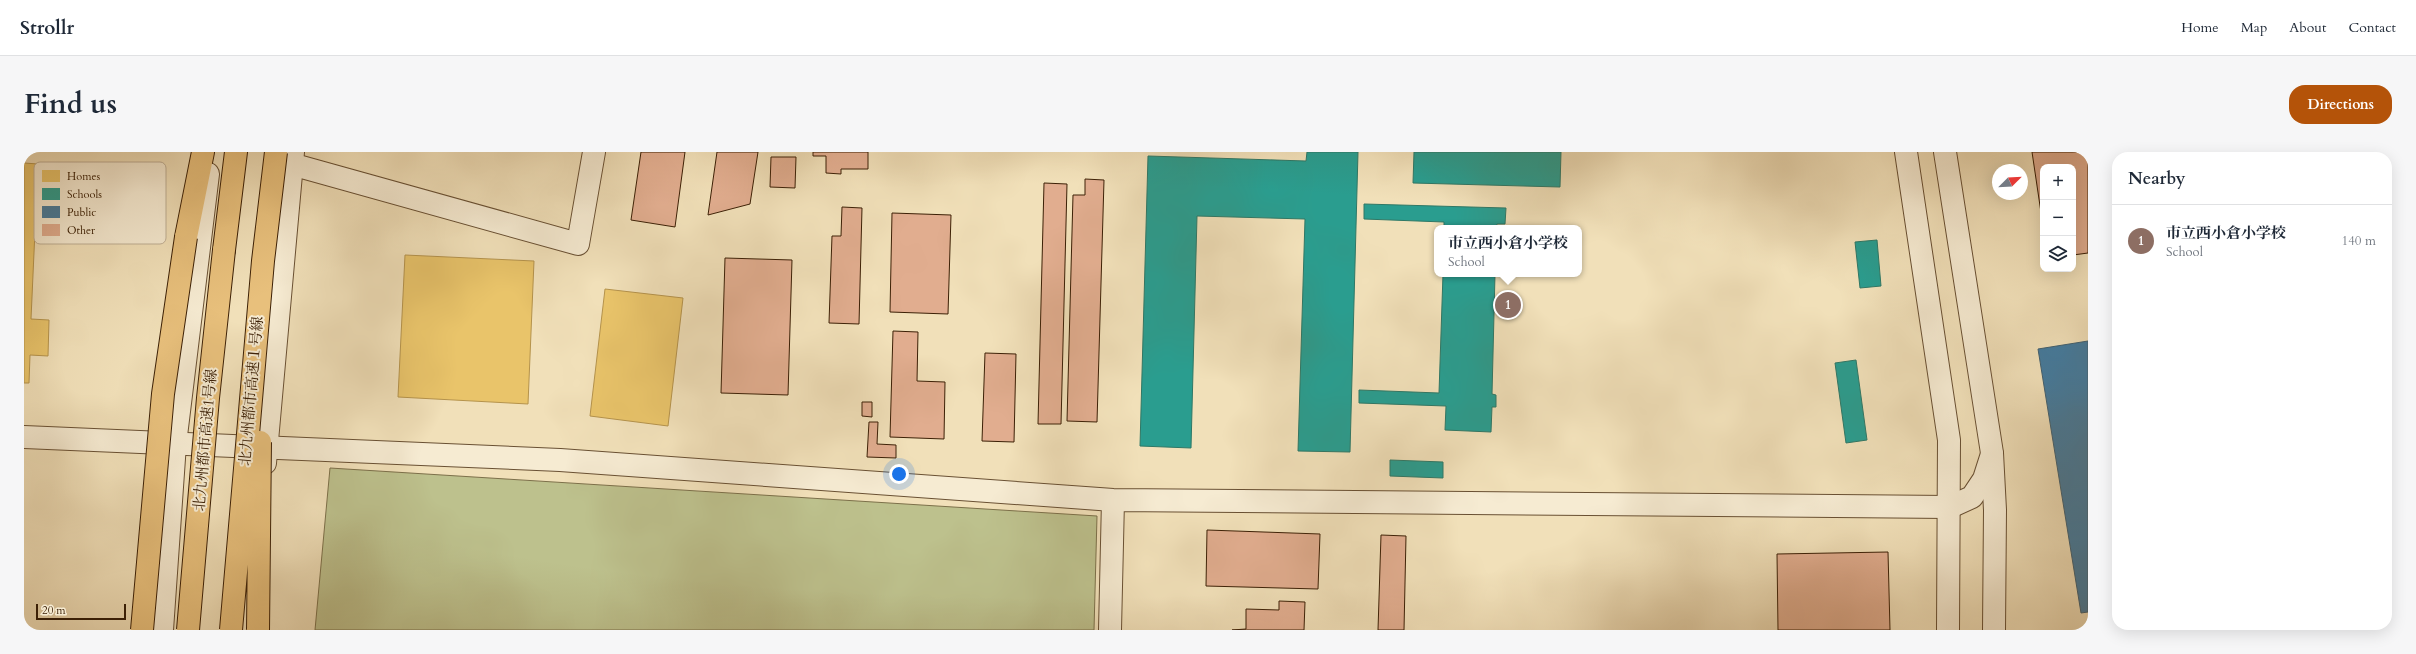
<!DOCTYPE html>
<html lang="en">
<head>
<meta charset="utf-8">
<style>
	:root { --surface:#fff; --page:#f6f6f7; --text:#1f2937; --muted:#747a83; --line:#e0e1e3; --accent:#b45309 }
	body { margin:0; font-family:Cardo,"Noto Serif JP",serif; background:var(--page); color:var(--text) }
	.controls { position:absolute; right:12px; top:12px; display:grid; overflow:hidden; border-radius:8px; box-shadow:0 4px 16px #0002 }
	.controls button { width:36px; height:36px; display:grid; place-items:center; padding:0; border:0; border-bottom:1px solid var(--line); background:var(--surface); color:var(--text); font:20px sans-serif }
	.compass { position:absolute; left:1968px; top:12px; width:36px; height:36px; border-radius:50%; background:var(--surface); box-shadow:0 4px 16px #0002; rotate:66deg }
	.scale { position:absolute; left:12px; bottom:10px; width:90px; box-sizing:border-box; padding-left:4px; border:2px solid #3c2006; border-top:0; font-size:11px; line-height:14px; white-space:nowrap; color:#3c2006; -webkit-text-stroke:3px #f6ebd2; paint-order:stroke }
	.you { position:absolute; left:875px; top:322px; width:14px; height:14px; margin:-10px; border:3px solid #fff; border-radius:50%; background:#1a73e8; box-shadow:0 0 0 6px #1a73e833 }
	.badge { display:grid; place-items:center; width:26px; height:26px; border-radius:50%; background:var(--accent); color:#fff; font-size:13px; font-weight:700 }
	.pin { position:absolute; translate:-50% -50%; border:2px solid #fff; box-shadow:0 1px 4px #0006 }
	.popup { position:absolute; left:1410px; top:73px; width:148px; height:52px; box-sizing:border-box; display:grid; place-content:center; border-radius:8px; background:var(--surface); filter:drop-shadow(0 1px 3px #0005); font-size:13px; white-space:nowrap; color:var(--muted) }
	.popup b { font-size:15px; color:var(--text) }
	.popup::after { content:''; position:absolute; left:50%; top:100%; margin-left:-8px; border:8px solid transparent; border-top-color:var(--surface) }
	.list { margin:0; padding:0; list-style:none }
	h2 { display:flex; justify-content:space-between; align-items:center; height:52px; margin:0; padding:0 16px; font-size:17px }
	h2 small { font-size:13px; font-weight:400; color:var(--muted) }
	.list li { display:grid; grid-template-columns:26px 1fr auto; gap:12px; align-items:center; box-sizing:border-box; height:72px; padding:0 16px; border-top:1px solid var(--line) }
	.list b { display:block; font-size:15px; white-space:nowrap }
	.list p { margin:0; font-size:13px; white-space:nowrap; color:var(--muted) }
	.list em { font-size:13px; font-style:normal; color:var(--muted) }
	.icon { flex:none; width:22px; height:22px; fill:none; stroke:currentColor; stroke-width:2; stroke-linecap:round; stroke-linejoin:round }
	.map { position:relative; flex:none; width:2064px; height:478px; overflow:hidden; border-radius:16px }
	header { display:flex; align-items:center; gap:24px; box-sizing:border-box; height:56px; padding:0 20px; background:var(--surface); border-bottom:1px solid var(--line) }
	header strong { font-size:19px }
	nav { display:flex; gap:22px; margin-inline-start:auto; font-size:14px }
	.intro { display:flex; align-items:center; justify-content:space-between; box-sizing:border-box; height:96px; padding:0 24px }
	h1 { margin:0; font-size:28px }
	.button { padding:10px 18px; border-radius:16px; background:var(--accent); color:#fff; font-size:14px; font-weight:700 }
	main { display:flex; gap:24px; padding:0 24px }
	aside { flex:1; background:var(--surface); border-radius:16px; box-shadow:0 4px 16px #0002 }
	.map>svg:first-child { display:block }
</style>
</head>
<body>
<header>
<strong>Strollr</strong>
<nav><a>Home</a><a>Map</a><a>About</a><a>Contact</a></nav>
</header>
<div class="intro"><h1>Find us</h1><a class="button">Directions</a></div>
<main>
<div class="map">
<svg width="2064" height="478" viewBox="0 0 2064 478">
	<rect width="100%" height="100%" fill="#f1e0b9"/>
	<filter id="stains"><feTurbulence type="fractalNoise" baseFrequency=".005" numOctaves="4"/><feColorMatrix values="0 0 0 0 .2 0 0 0 0 .09 0 0 0 0 .02 0 0 0 .5 -.17"/></filter>
	<radialGradient id="worn" r=".72"><stop offset=".6" stop-color="#630" stop-opacity="0"/><stop offset="1" stop-color="#630" stop-opacity=".3"/></radialGradient>
	<path fill="#bdc18d" stroke="#7c704a" d="M 306,316 L 1073,364 L 1070,478 L 291,478 Z"/>
	<path fill="#e9c46a" stroke="#b5934c" d="M 0,11 L 14,12 L 7,167 L 25,168 L 24,204 L 6,203 L 5,231 L 0,231 Z
		M 381,103 L 510,109 L 504,252 L 374,245 Z
		M 581,137 L 659,146 L 644,274 L 566,264 Z"/>
	<path fill="#2a9d8f" stroke="#2f7866" d="M 1283,0 L 1334,0 L 1326,300 L 1274,299 L 1281,67 L 1173,64 L 1167,296 L 1116,294 L 1124,4 L 1282,9 Z
		M 1390,0 L 1537,0 L 1536,35 L 1389,31 Z
		M 1340,52 L 1482,56 L 1481,72 L 1473,72 L 1472,76 L 1420,76 L 1420,70 L 1340,67 Z
		M 1853,88 L 1857,134 L 1836,136 L 1831,90 Z
		M 1419,122 L 1471,122 L 1468,242 L 1472,243 L 1472,255 L 1468,255 L 1467,280 L 1421,278 L 1422,254 L 1335,251 L 1335,238 L 1415,241 Z
		M 1832,208 L 1843,288 L 1822,291 L 1811,211 Z
		M 1366,308 L 1419,310 L 1419,326 L 1366,324 Z"/>
	<path fill="#457b9d" stroke="#426070" d="M 2064,189 L 2064,460 L 2057,461 L 2014,197 Z"/>
	<path fill="#e1ad8f" stroke="#3c2006" d="M 617,0 L 661,0 L 651,75 L 607,68 Z
		M 693,0 L 734,0 L 726,52 L 684,63 Z
		M 789,0 L 844,0 L 844,17 L 817,17 L 817,22 L 802,21 L 802,4 L 789,4 Z
		M 2008,0 L 2064,0 L 2064,101 L 2049,103 L 2049,15 L 2019,15 L 2019,74 Z
		M 747,5 L 772,5 L 771,36 L 746,35 Z
		M 1061,27 L 1080,28 L 1073,270 L 1043,269 L 1049,43 L 1061,43 Z
		M 1020,31 L 1043,32 L 1037,272 L 1014,272 Z
		M 818,55 L 838,56 L 835,172 L 805,171 L 808,84 L 817,84 Z
		M 868,61 L 927,63 L 924,162 L 866,160 Z
		M 701,106 L 768,108 L 764,243 L 697,241 Z
		M 869,179 L 894,180 L 893,229 L 921,230 L 920,287 L 866,285 Z
		M 961,201 L 992,202 L 990,290 L 958,289 Z
		M 838,250 L 848,250 L 848,265 L 838,264 Z
		M 845,270 L 854,270 L 853,292 L 872,293 L 872,306 L 843,305 Z
		M 1183,378 L 1296,382 L 1294,437 L 1182,434 Z
		M 1357,383 L 1382,384 L 1380,478 L 1354,478 Z
		M 1864,400 L 1866,478 L 1754,478 L 1753,402 Z
		M 1255,449 L 1281,450 L 1280,478 L 1208,478 L 1222,477 L 1222,457 L 1255,458 Z"/>
	<g fill="none" stroke-linecap="round" stroke-linejoin="round">
		<g stroke="#695033" stroke-width="24">
			<path id="minor" d="M 267,12 L 554,92 L 570,0
				M 0,285 L 536,308 L 1089,348 L 1926,355 L 1948,345 L 1960,327 L 1968,302
				M 1086,478 L 1089,348"/>
		</g>
		<g stroke="#695033" stroke-width="24">
			<path id="tertiary" d="M 1882,0 L 1925,288 L 1924,478
				M 1921,0 L 1968,301 L 1971,358 L 1970,478
				M 241,311 L 269,0
				M 138,478 L 151,292 L 184,22"/>
		</g>
		<g stroke="#3c2006" stroke-width="24">
			<path id="motorway" d="M 162,85 L 179,0
				M 200,98 L 212,0"/>
		</g>
		<use href="#minor" stroke="#f6ebd2" stroke-width="22"/>
		<use href="#tertiary" stroke="#f6ebd2" stroke-width="22"/>
		<use href="#motorway" stroke="#e8c07c" stroke-width="22"/>
		<g stroke="#3c2006" stroke-width="24" stroke-linecap="butt">
			<path id="motorway-bridge" d="M 118,478 L 139,242 L 162,85
				M 164,478 L 184,246 L 200,98
				M 207,478 L 239,109 L 252,0
				M 234,478 L 236,290"/>
		</g>
		<use href="#motorway-bridge" stroke="#e8c07c" stroke-width="22"/>
	</g>
	<g text-anchor="middle" dominant-baseline="central" stroke-width="4" stroke-linejoin="round" paint-order="stroke">
		<g font-size="15" fill="#3c2006" stroke="#f6ebd2">
			<text transform="translate(227 239) rotate(-85)">北九州都市高速１号線</text>
			<text transform="translate(181 288) rotate(-85)">北九州都市高速1号線</text>
		</g>
	</g>
	<rect x="10" y="10" width="132" height="82" rx="6" fill="#f6ebd2" stroke="#beae95" stroke-width="1"/>
	<rect x="18" y="18" width="18" height="12" fill="#e9c46a"/>
	<rect x="18" y="36" width="18" height="12" fill="#2a9d8f"/>
	<rect x="18" y="54" width="18" height="12" fill="#457b9d"/>
	<rect x="18" y="72" width="18" height="12" fill="#e1ad8f"/>
	<g font-size="11" fill="#3c2006">
		<text x="43" y="28">Homes</text>
		<text x="43" y="46">Schools</text>
		<text x="43" y="64">Public</text>
		<text x="43" y="82">Other</text>
	</g>
	<rect width="100%" height="100%" filter="url(#stains)"/>
	<rect width="100%" height="100%" fill="url(#worn)"/>
</svg>
<div class="controls">
<button>+</button>
<button>−</button>
<button><svg class="icon" aria-label="layers" viewBox="0 0 24 24"><path d="M12 4l9 5-9 5-9-5zM3 14l9 5 9-5"/></svg></button>
</div>
<svg class="compass" viewBox="-18 -18 36 36"><path d="M0-13l5 13h-10z" fill="#e53935"/><path d="M0 13l5-13h-10z" fill="#747a83"/></svg>
<div class="scale">20 m</div>
<div class="you"></div>
<div class="pin badge" style="left:1484px;top:153px;background:#8d6e63">1</div>
<div class="popup"><b>市立西小倉小学校</b>School</div>
</div>
<aside>
<h2>Nearby<small></small></h2>
<ul class="list">
<li><span class="badge" style="background:#8d6e63">1</span><div><b>市立西小倉小学校</b><p>School</p></div><em>140 m</em></li>
</ul>
</aside>
</main>
</body>
</html>
